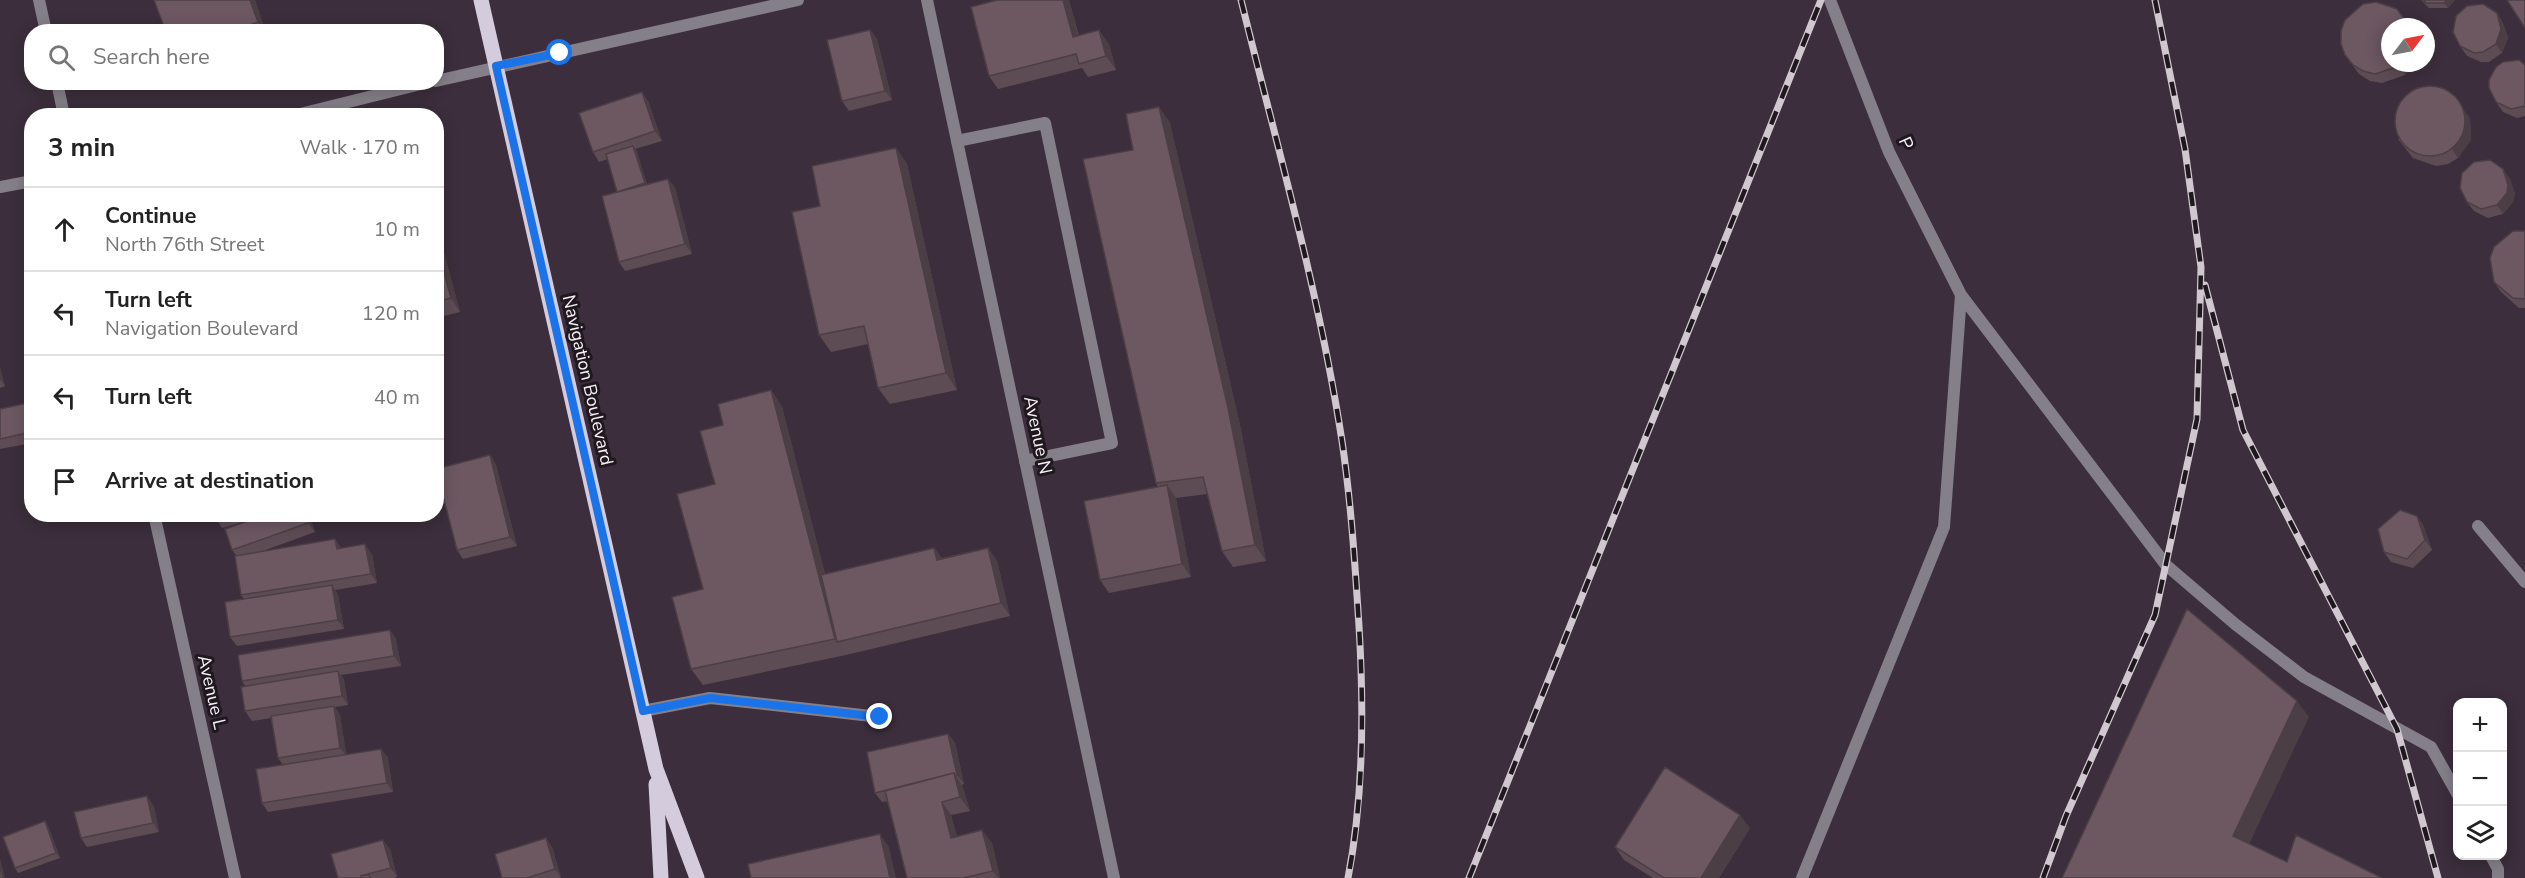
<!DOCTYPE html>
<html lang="en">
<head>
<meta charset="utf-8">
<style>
	:root { --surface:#fff; --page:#f2f2f2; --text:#222; --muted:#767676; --line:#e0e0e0 }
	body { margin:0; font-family:"Nunito Sans",sans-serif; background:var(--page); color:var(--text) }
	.controls { position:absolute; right:18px; bottom:18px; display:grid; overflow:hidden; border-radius:12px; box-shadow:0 3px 15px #0003 }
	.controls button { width:54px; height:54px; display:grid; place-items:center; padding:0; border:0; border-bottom:2px solid var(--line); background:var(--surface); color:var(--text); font:30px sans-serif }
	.compass { position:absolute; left:2381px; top:18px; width:54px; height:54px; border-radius:50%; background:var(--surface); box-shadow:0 3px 15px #0003; rotate:58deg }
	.stop { position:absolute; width:18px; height:18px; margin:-14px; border:4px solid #1a73e8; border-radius:50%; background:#fff }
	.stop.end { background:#1a73e8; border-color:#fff; box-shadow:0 2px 6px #0008 }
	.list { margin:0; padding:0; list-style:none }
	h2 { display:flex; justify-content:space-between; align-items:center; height:78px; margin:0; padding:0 24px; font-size:26px }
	h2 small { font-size:20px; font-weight:400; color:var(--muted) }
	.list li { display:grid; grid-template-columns:39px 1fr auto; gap:18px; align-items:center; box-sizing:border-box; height:84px; padding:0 24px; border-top:2px solid var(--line) }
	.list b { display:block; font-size:22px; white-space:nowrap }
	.list p { margin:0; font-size:20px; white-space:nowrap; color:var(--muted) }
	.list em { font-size:20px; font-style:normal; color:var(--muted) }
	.icon { flex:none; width:33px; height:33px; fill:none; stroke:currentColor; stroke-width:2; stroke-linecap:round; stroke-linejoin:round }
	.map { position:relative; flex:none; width:2525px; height:878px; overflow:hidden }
	.search { position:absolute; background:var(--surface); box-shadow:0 3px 15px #0003; left:24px; top:24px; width:420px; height:66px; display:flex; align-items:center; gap:15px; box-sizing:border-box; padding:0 21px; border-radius:24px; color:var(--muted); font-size:22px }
	.panel { position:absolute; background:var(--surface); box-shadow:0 3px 15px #0003; left:24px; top:108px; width:420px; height:414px; border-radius:24px }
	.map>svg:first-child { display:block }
</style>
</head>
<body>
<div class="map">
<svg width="2525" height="878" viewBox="0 0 2525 878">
	<rect width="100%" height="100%" fill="#3c2e3c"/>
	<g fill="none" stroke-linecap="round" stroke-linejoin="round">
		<path stroke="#847f88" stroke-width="12" d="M 1830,0 L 1889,152 L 1961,295 L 2166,565 L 2235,624 L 2304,677 L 2431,747 L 2458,795
			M 957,141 L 1045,123 L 1112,443 L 1025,461
			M 2478,526 L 2525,582
			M 643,711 L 710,698 L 880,717
			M 2491,856 L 2498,869 L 2498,878
			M 1802,878 L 1944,527 L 1961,295"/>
		<path stroke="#847f88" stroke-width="12" d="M 39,0 L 46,32
			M 927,0 L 1114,878
			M 436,81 L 798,0
			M 57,82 L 64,116
			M 292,116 L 429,82
			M 0,187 L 32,181
			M 154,514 L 235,878"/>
		<path stroke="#d4cbdd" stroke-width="15" d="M 481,0 L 656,769 L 697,878
			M 656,784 L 661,878"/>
		<g stroke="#d1c7d1" stroke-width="7">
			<path id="rail" d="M 1241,0 C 1277,146 1319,292 1342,441 C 1351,502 1355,564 1359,626 C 1364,709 1364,796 1348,878
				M 2205,285 L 2243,430 L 2397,729 L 2438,878
				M 1469,878 L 1821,0
				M 2043,878 L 2066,816 L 2155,615 L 2197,419 L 2201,267 L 2185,149 L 2155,0"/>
		</g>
		<use href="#rail" stroke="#1f191f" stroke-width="4.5" stroke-dasharray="14" stroke-linecap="butt"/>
	</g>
	<path fill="#5e4c54" d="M 255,0 L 266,32 L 166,32 Z
		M 1069,0 L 1079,36 L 1109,44 L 1116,70 L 1088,77 L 1082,68 L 998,89 L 989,76 Z
		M 2421,0 L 2455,0 L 2448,8 L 2429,8 Z
		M 2497,13 L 2503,23 L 2508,38 L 2502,53 L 2489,62 L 2481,62 L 2467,56 L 2460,46 Z
		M 870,30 L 877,39 L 892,100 L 849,111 L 842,101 Z
		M 2345,55 L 2412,67 L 2405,75 L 2382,83 L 2370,81 L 2359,74 Z
		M 2525,65 L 2525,116 L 2517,118 L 2503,112 L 2496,102 Z
		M 648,101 L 662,141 L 635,149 L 647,184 L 668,179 L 675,188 L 692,254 L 625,271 L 619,262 L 618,192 L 608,159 L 599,162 L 593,152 Z
		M 1159,107 L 1170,123 L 1240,425 L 1266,561 L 1233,567 L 1222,551 L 1207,494 L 1176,498 L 1191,577 L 1109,593 L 1100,580 L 1158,487 L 1156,483 Z
		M 2470,118 L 2471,140 L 2458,158 L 2448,164 L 2436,166 L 2413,158 L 2398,139 Z
		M 896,148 L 907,164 L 957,390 L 890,404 L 878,388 L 868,344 L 831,352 L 819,335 L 820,206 Z
		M 2510,179 L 2515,194 L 2513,202 L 2503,214 L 2488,218 L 2474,211 L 2467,202 Z
		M 436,223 L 460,312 L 436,318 Z
		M 2525,231 L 2525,308 L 2519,308 L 2501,292 L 2494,282 Z
		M 0,368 L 5,386 L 0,388 Z
		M 771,390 L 782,407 L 825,574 L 934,548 L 942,558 L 988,548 L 997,561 L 1010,616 L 846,655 L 703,685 L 691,669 L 703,589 L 715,484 L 723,425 Z
		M 32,402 L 32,443 L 0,449 L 0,409 Z
		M 490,455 L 496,465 L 517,546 L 463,559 L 457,550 Z
		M 215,514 L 309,514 L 315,532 L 260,552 L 341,548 L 372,554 L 377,583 L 335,590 L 338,595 L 344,629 L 237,646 L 230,637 L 244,599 L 241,595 L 236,555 L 232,550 L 260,517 L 222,528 L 216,518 Z
		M 2417,516 L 2423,525 L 2432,550 L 2413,568 L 2391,562 L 2384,552 Z
		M 390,630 L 396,639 L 401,666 L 341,675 L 344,680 L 348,705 L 335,707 L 340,715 L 346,755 L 381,749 L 388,758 L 393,792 L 268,812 L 262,803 L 283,765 L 278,758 L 271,718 L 252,721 L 245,711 L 245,686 L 242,681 Z
		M 948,734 L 955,743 L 964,784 L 962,785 L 970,811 L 951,815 L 957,837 L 992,843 L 1000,878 L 907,878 L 888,801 L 882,802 L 875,793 Z
		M 154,806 L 159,832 L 87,847 L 81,838 Z
		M 45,821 L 48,826 L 60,858 L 18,873 L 15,868 Z
		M 1750,828 L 1719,878 L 1653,878 L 1624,860 L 1615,847 Z
		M 552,847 L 561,878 L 502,878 Z
		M 390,849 L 397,877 L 393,878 L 338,878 Z"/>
	<path fill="#4c3e45" d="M 250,0 L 255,0 L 266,32 L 265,32 L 258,22 Z
		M 1063,0 L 1069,0 L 1082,51 L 1073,37 Z
		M 2447,0 L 2455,0 L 2448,8 L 2444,3 Z
		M 2497,13 L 2503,23 L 2508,38 L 2502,53 L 2496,44 Z
		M 870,30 L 877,39 L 892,100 L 885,91 Z
		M 1099,30 L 1109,44 L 1116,70 L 1106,56 Z
		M 2401,63 L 2413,63 L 2412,67 L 2405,75 L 2399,66 Z
		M 642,92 L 648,101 L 662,141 L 655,131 Z
		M 1159,107 L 1170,123 L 1240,425 L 1266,561 L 1255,545 Z
		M 2463,109 L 2470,118 L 2471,140 L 2458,158 L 2452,149 Z
		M 633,146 L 637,151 L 648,188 L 645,183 Z
		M 896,148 L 907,164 L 957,390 L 946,373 Z
		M 2503,169 L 2510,179 L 2515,194 L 2513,202 L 2503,214 L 2497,205 Z
		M 668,179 L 675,188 L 692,254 L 685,244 Z
		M 436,223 L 460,312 L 451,298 L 436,244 Z
		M 0,368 L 5,386 L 0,379 Z
		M 771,390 L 782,407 L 842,641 L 837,642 L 846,655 L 835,639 Z
		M 490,455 L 496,465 L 517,546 L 510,537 Z
		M 1167,485 L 1176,498 L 1191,577 L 1182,564 Z
		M 306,514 L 309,514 L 315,532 L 308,523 Z
		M 2417,516 L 2423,525 L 2432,550 L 2425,540 Z
		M 335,539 L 342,549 L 337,549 Z
		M 365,544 L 372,554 L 377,583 L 371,574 Z
		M 934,548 L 944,561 L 937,560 Z
		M 988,548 L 997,561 L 1010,616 L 1001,603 Z
		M 332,585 L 338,595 L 344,629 L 338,620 Z
		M 390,630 L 396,639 L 401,666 L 394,656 Z
		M 338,671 L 344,680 L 348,705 L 342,696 Z
		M 2297,701 L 2309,717 L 2245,853 L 2233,836 Z
		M 334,706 L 340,715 L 347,757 L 340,748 Z
		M 948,734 L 955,743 L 964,784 L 957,775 Z
		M 381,749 L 388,758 L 393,792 L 387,783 Z
		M 954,773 L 963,787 L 970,811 L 960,797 Z
		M 147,796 L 154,806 L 159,832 L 153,823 Z
		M 942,802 L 951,815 L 960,851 L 951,838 Z
		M 1740,815 L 1750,828 L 1719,878 L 1701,878 Z
		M 45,821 L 48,826 L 60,858 L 56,853 Z
		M 982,830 L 992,843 L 1000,878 L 998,878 L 993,871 Z
		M 880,834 L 889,847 L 896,878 L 890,878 Z
		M 546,838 L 552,847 L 561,878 L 555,869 Z
		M 383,840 L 390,849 L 397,877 L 391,868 Z
		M 0,858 L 5,878 L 3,878 L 0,865 Z"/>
	<path fill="#6d5862" stroke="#4c3e45" stroke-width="1.5" d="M 154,0 L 250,0 L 258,22 L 232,32 L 213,32 L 210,25 L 192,32 L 166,32 Z
		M 997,0 L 1063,0 L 1073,37 L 1099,30 L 1106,56 L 1079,64 L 1076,54 L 989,76 L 971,7 Z
		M 2423,0 L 2447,0 L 2444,3 L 2426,3 Z
		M 2507,0 L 2525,0 L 2525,28 Z
		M 2376,2 L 2397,9 L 2410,27 L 2390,27 L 2390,63 L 2401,63 L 2399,66 L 2375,74 L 2363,71 L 2353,65 L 2345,55 L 2341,44 L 2341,31 L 2345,20 L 2363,4 Z
		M 2483,4 L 2497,13 L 2501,29 L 2496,44 L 2483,52 L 2474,53 L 2460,46 L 2453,32 L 2456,16 L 2467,6 Z
		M 870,30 L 885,91 L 842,101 L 827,40 Z
		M 2519,60 L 2525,65 L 2525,106 L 2511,109 L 2496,102 L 2489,88 L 2489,80 L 2496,67 L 2503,62 Z
		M2395 121a35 35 0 1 1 70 0a35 35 0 1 1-70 0Z
		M 642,92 L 655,131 L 593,152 L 579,113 Z
		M 1159,107 L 1228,408 L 1255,545 L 1222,551 L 1203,477 L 1156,483 L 1083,159 L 1133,150 L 1126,114 Z
		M 633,146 L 645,183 L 617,192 L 606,154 Z
		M 896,148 L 946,373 L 878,388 L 864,326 L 819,335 L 792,212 L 820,206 L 812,166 Z
		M 2490,160 L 2503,169 L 2508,185 L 2507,193 L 2497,205 L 2481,209 L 2467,202 L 2460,188 L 2462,173 L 2474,162 Z
		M 668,179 L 685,244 L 619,262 L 602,196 Z
		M 2513,231 L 2525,231 L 2525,299 L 2513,298 L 2494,282 L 2490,258 L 2494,247 Z
		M 436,244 L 451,298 L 436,302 Z
		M 771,390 L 835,639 L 691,669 L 672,597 L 703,589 L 677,494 L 715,484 L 700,431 L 723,425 L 718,404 Z
		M 32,402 L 32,432 L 0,439 L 0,409 Z
		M 490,455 L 510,537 L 457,550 L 436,469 Z
		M 1167,485 L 1182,564 L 1100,580 L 1084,501 Z
		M 2400,510 L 2417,516 L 2425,540 L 2407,559 L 2384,552 L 2378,529 Z
		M 215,514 L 229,514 L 216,518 Z
		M 267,514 L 306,514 L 308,523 L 232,550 L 225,529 Z
		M 335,539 L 337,549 L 365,544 L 371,574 L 241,595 L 235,556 Z
		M 934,548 L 937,560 L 988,548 L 1001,603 L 837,642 L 821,575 Z
		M 332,585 L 338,620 L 230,637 L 225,602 Z
		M 2187,609 L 2297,701 L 2233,836 L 2287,862 L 2296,835 L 2382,878 L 2062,878 Z
		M 390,630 L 394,656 L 242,681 L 238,655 Z
		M 338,671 L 342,696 L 245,711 L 241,687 Z
		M 334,706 L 340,748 L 278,758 L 271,716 Z
		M 948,734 L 957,775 L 955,775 L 954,773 L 875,793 L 867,752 Z
		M 381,749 L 387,783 L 262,803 L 256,769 Z
		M 1665,767 L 1740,815 L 1701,878 L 1664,878 L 1615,847 Z
		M 954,773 L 960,797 L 942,802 L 951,838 L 982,830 L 993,871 L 963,878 L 907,878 L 885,791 Z
		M 147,796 L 153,823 L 81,838 L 74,812 Z
		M 45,821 L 56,853 L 15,868 L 3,837 Z
		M 880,834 L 890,878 L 751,878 L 748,864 Z
		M 546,838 L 555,869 L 527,878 L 502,878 L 495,854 Z
		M 383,840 L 391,868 L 360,876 L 369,875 L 370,878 L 338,878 L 331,854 Z
		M 0,865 L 3,878 L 0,878 Z"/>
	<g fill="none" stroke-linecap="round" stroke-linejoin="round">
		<path stroke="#1a73e8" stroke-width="8" d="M 560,53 L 496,66 L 643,711 L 710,698 L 880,717"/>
	</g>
	<g text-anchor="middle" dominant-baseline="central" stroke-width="6" stroke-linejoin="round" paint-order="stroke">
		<g font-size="18" fill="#f9f0f9" stroke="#1f191f">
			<text transform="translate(1906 143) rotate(66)">P</text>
			<text transform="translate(588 380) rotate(77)">Navigation Boulevard</text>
			<text transform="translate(1038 435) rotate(78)">Avenue N</text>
			<text transform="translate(212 692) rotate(77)">Avenue L</text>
		</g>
	</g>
</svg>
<div class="controls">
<button>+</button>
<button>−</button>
<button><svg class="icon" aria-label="layers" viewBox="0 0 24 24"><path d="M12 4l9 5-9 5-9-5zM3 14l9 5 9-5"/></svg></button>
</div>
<svg class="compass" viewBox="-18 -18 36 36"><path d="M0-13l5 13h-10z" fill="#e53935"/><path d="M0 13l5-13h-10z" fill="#767676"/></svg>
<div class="stop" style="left:560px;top:53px"></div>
<div class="stop end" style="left:880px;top:717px"></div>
<div class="search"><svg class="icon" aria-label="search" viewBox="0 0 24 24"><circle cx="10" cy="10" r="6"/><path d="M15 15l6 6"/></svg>Search here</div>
<section class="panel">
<h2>3 min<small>Walk · 170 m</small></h2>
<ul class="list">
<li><svg class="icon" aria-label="ahead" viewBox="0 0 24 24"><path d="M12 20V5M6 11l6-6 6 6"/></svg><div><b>Continue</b><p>North 76th Street</p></div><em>10 m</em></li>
<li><svg class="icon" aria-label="left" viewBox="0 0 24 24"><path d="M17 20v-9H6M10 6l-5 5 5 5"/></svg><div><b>Turn left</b><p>Navigation Boulevard</p></div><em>120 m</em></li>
<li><svg class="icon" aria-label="left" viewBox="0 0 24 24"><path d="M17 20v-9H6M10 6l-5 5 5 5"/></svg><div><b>Turn left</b></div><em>40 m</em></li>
<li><svg class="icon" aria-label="arrive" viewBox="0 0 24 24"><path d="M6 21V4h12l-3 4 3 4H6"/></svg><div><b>Arrive at destination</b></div></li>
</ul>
</section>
</div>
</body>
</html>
